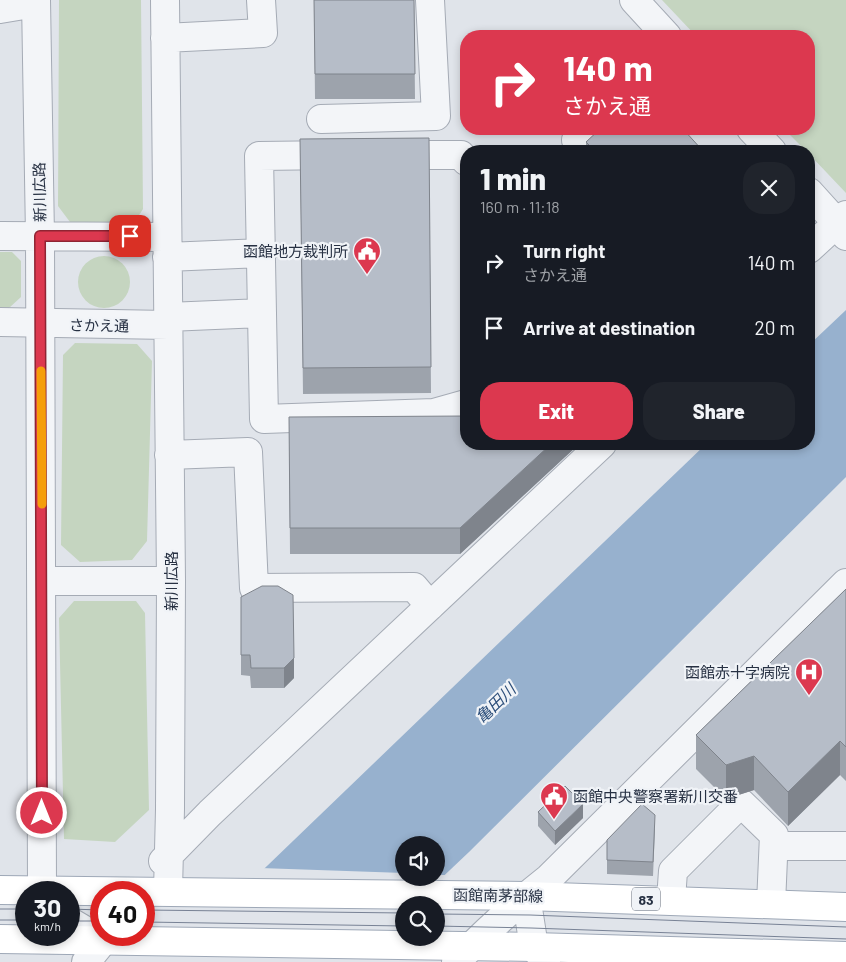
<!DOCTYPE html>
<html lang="en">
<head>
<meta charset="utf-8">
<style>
  body { margin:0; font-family:Barlow,"Noto Sans JP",sans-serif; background:#20242c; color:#f1f3f6; height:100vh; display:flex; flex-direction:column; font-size:19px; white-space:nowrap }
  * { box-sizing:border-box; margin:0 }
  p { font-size:16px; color:#9ea1a6 }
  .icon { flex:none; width:28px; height:28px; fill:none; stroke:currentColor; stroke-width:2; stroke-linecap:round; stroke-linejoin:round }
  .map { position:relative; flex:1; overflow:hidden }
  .details { position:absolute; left:460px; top:145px; width:355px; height:305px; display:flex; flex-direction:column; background:#171b24; border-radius:20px; box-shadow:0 2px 8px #0003 }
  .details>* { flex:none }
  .guide { position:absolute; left:460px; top:30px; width:355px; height:105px; border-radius:20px; box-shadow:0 2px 8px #0003; background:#dc384f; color:#fff; overflow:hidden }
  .tools { position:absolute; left:395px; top:836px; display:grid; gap:10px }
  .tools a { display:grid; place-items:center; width:50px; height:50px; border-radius:50%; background:#171b24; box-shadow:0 2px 8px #0003; font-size:25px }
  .speed { position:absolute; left:15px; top:881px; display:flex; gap:10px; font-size:25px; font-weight:700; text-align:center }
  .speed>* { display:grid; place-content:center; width:65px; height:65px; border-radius:50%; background:#171b24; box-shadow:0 2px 8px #0003; line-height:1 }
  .speed small { font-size:12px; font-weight:400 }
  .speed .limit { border:8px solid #d22; background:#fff; color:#111 }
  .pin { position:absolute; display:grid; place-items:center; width:42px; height:42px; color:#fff; margin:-21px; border-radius:10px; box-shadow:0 2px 8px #0006 }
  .me { position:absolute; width:55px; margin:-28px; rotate:0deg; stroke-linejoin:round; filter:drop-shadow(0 0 4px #0008) }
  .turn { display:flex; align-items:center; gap:18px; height:105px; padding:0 20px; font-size:22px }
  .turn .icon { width:65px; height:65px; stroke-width:2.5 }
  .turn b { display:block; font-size:35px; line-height:42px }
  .round { display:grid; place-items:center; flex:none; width:52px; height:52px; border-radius:20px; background:#20242c }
  .headline { display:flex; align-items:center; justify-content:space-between; height:85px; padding:0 20px }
  h1 { font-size:30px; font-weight:800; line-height:38px }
  .button { display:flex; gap:10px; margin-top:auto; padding:10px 20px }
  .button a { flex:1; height:58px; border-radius:20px; background:#dc384f; color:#fff; font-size:20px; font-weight:800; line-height:58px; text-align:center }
  .button a+a { background:#20242c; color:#f1f3f6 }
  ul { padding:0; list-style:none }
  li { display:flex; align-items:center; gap:15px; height:65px; padding:0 20px }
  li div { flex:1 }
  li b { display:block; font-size:19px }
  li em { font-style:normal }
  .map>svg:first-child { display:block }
  .green { fill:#c5d5c0 }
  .water { fill:#97b1ce; fill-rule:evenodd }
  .pier { fill:#e0e4ea }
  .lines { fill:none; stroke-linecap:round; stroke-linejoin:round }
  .minor-casing { stroke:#a5abb5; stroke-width:30 }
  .major-casing { stroke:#9ea8b7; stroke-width:30 }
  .minor { stroke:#f3f5f8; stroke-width:28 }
  .major { stroke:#fff; stroke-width:28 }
  .tram { stroke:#788295; stroke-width:1 }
  .wall { fill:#9da3ac }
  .shaded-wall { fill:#7f848c }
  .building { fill:#b6bdc8; stroke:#7f848c }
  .route-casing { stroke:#8f2433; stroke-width:12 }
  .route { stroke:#dc384f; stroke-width:9 }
  .slow { stroke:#f59e0b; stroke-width:9 }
  .labels { text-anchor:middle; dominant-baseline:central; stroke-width:4.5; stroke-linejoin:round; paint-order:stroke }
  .shield { fill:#f0f3f7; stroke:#636b79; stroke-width:1 }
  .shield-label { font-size:14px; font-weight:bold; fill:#273143 }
  .street-label { font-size:15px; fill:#273143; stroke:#f0f3f7 }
  .poi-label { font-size:15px; fill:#273143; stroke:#f0f3f7; text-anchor:end }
  .water-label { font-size:16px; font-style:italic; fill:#2d4f7b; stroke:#f0f3f7 }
</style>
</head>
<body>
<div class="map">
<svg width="846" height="962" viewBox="0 0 846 962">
  <rect width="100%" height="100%" fill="#e0e4ea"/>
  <path class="green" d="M 59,0 L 141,0 L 143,209 L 134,223 L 70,222 L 58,206 Z
    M 662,0 L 846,0 L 846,193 L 809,154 L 809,151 L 806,151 L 784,129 L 809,129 L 809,36 L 696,36 Z
    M 0,252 L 12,252 L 21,261 L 21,297 L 9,308 L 0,307 Z
    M78 282a26 26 0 1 1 52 0a26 26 0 1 1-52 0Z
    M 75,343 L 137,344 L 152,361 L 147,541 L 132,560 L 80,562 L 61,545 L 63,355 Z
    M 74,601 L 136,601 L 145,613 L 149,810 L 115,842 L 64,839 L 59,618 Z"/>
  <path class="water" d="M 846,310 L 846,477 L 469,852 L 413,905 L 167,962 L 706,444 L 809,444 L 809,345 ZM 404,845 L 436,845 L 436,878 L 404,878 Z"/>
  <path class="pier" d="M 260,868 L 404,873 L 404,878 L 436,878 L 436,875 L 448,875 L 417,905 L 404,905 L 404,918 L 357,962 L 164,962 Z"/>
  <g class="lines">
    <g class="minor-casing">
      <path id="minor" d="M 36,0 L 40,236 L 42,890 L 44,892
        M 165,0 L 171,581 L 170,809 L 168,891
        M 634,0 L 667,36
        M 0,9 L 36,3
        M 165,38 L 263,33 L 261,0
        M 321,119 L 436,116 L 430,0
        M 751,129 L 772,151
        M 576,140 L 588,129
        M 338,155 L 259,156 L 264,419 L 434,413 L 466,404
        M 393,155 L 461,155 L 466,161
        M 809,192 L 837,223 L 846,236
        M 0,236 L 167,237
        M 809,249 L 846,215
        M 167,257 L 262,253
        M 168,317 L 262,313
        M 0,322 L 168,325
        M 169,455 L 248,452 L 254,588 L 414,587 L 430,606
        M 42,581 L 171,581
        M 774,846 L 846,846
        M 163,861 L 210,813 L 602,444
        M 526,896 L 534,947 L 546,962
        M 671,900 L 673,871 L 741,803 L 774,835 L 771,904
        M 69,921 L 103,941
        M 86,962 L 103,941 L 106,935
        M 456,962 C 485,932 516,904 549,878 L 846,583"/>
    </g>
    <g class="major-casing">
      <path id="major" d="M 0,890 L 526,896 L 846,907
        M 0,939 L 534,947 L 846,956"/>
    </g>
    <use href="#minor" class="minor"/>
    <use href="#major" class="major"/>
    <path class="tram" d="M 0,909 L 26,909
      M 69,909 L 101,910
      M 144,910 L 404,913
      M 436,914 L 530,915 L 846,927
      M 0,920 L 26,920
      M 69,921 L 101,921
      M 144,922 L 404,926
      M 436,926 L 531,928 L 846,939"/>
  </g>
  <path class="wall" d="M 314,0 L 414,0 L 415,99 L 315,99 Z
    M 429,138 L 431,393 L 303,394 L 300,139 Z
    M 586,142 L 595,151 L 586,151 Z
    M 289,417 L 466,444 L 579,444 L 460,554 L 290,554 Z
    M 846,589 L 846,781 L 840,775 L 788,826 L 754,790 L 726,799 L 696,769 L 696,735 Z
    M 241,597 L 294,678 L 284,688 L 251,688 L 250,676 L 241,675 Z
    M 538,812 L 583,818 L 555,845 L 538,826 Z
    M 655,829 L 653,876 L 607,874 L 607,840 Z"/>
  <path class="shaded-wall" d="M 551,444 L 579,444 L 460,554 L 460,528 Z
    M 294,658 L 294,678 L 284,688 L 284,668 Z
    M 840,741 L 840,775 L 788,826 L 788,792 Z
    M 754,756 L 754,790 L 726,799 L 726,765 Z
    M 583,804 L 583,818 L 555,845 L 555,831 Z"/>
  <path class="building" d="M 314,0 L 414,0 L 415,74 L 315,74 Z
    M 600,129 L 683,129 L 703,151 L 595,151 L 586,142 Z
    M 429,138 L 431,367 L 303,368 L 300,139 Z
    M 466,416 L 466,444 L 551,444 L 460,528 L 290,528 L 289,417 Z
    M 262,586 L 278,586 L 293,595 L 294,658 L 284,668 L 251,668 L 250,655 L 241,655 L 241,597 Z
    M 846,589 L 846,747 L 840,741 L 788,792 L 754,756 L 726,765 L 696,735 Z
    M 565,786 L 583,804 L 555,831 L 538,812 Z
    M 642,804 L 655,815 L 653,862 L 607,860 L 607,840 Z"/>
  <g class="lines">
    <g class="route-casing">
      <path id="route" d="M 42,813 L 40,236 L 130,236"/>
    </g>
    <use href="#route" class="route"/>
    <path class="slow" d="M 41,371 L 42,504"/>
  </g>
  <defs>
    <g id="civic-pin" transform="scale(1.4375)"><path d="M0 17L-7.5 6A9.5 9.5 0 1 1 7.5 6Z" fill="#dc384f" stroke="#f0f3f7"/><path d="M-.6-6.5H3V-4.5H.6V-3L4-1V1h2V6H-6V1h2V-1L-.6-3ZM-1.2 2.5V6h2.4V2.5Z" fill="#fff"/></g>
    <g id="hospital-pin" transform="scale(1.4375)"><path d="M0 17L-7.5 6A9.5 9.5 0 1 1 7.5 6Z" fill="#dc384f" stroke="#f0f3f7"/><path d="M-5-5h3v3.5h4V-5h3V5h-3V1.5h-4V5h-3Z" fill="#fff"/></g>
  </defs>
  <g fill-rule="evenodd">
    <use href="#civic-pin" x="367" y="251"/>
    <use href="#hospital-pin" x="809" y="672"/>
    <use href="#civic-pin" x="554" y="796"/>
  </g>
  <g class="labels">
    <rect class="shield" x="632" y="887.5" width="28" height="23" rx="4"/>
    <g class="shield-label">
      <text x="646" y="899">83</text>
    </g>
    <g class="street-label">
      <text transform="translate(39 192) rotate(-91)">新川広路</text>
      <text transform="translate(99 325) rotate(1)">さかえ通</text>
      <text transform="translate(171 581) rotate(-90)">新川広路</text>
      <text transform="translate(498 895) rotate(1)">函館南茅部線</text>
    </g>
    <g class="poi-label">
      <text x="348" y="251">函館地方裁判所</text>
      <text x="790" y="672">函館赤十字病院</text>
      <text x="573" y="796" text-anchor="start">函館中央警察署新川交番</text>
    </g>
    <g class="water-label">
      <text transform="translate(495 703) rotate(-44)">亀田川</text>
    </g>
  </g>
</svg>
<div class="tools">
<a><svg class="icon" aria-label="sound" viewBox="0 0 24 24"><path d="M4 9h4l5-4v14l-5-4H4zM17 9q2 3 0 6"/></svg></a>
<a><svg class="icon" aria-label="search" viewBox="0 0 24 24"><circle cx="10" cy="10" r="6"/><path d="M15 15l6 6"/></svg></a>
</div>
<div class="speed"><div>30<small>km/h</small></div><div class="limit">40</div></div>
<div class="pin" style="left:130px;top:236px;background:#d93025"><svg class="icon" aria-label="arrive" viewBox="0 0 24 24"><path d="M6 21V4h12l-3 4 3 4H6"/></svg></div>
<svg class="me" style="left:42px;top:813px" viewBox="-20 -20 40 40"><circle r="17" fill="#dc384f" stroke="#fff" stroke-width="3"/><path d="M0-11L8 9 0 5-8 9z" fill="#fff"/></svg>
<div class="guide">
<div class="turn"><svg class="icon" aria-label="right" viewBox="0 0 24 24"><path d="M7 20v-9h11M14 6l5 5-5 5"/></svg><div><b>140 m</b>さかえ通</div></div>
</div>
<section class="details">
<div class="headline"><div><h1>1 min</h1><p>160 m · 11:18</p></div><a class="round"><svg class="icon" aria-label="close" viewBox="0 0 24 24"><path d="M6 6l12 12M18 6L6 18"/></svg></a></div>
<ul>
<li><svg class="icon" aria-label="right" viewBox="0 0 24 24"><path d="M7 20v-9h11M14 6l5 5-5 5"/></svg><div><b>Turn right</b><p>さかえ通</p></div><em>140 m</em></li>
<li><svg class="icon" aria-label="arrive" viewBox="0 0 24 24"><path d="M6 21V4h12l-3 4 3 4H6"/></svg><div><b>Arrive at destination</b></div><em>20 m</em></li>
</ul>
<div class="button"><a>Exit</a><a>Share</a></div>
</section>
</div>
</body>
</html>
